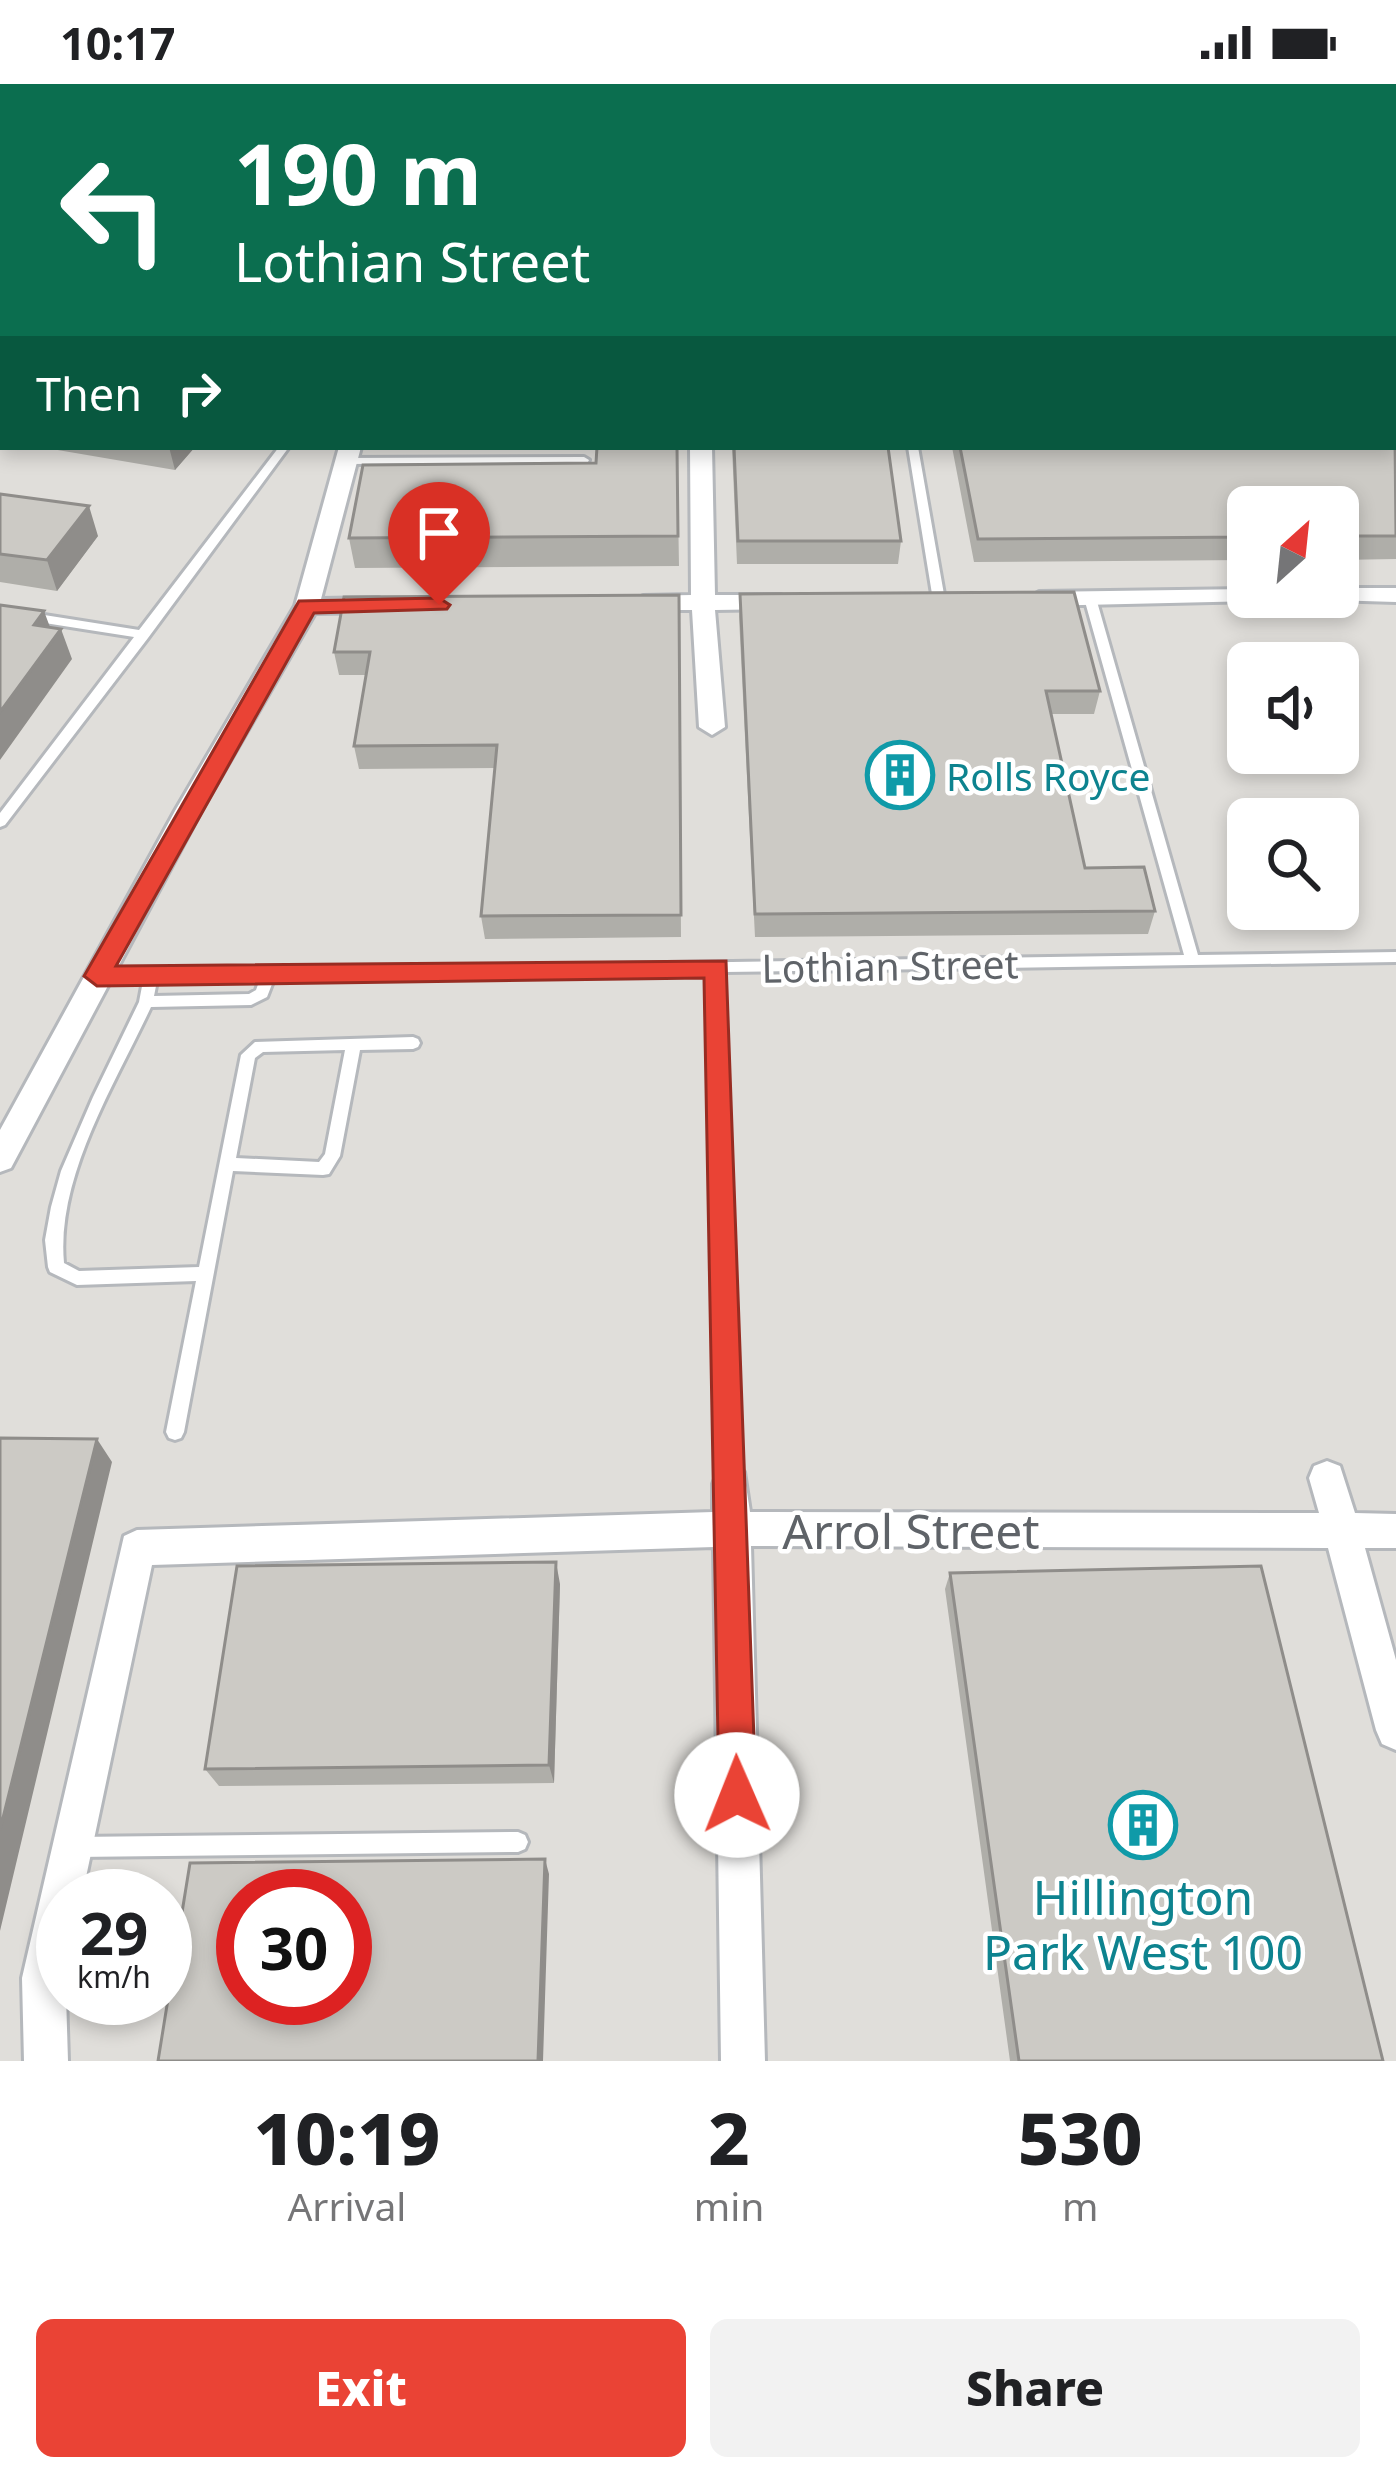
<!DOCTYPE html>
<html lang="en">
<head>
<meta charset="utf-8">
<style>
  body { margin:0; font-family:"Noto Sans",sans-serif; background:#f2f2f2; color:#202124; height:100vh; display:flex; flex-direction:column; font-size:45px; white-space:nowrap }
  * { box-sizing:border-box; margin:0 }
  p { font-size:39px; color:#757577 }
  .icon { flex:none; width:66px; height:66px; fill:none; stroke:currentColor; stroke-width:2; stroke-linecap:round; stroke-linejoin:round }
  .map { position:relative; height:1977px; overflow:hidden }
  .sheet { display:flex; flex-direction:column; background:#fff; flex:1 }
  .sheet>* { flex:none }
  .top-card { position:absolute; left:0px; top:0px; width:1398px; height:366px; box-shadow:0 6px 18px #0003; background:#0b6e4f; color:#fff; overflow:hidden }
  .needle { width:78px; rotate:27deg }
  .controls { position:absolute; left:1227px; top:402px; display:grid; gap:24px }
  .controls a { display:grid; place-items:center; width:132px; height:132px; border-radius:18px; background:#fff; box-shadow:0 6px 18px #0003; font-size:60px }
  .speed { position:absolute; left:36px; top:1785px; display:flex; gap:24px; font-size:60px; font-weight:700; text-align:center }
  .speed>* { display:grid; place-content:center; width:156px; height:156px; border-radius:50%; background:#fff; box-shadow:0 6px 18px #0003; line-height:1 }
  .speed small { font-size:30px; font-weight:400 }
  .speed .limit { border:18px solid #d22; background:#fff; color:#111 }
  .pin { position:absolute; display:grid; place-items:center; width:102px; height:102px; color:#fff; margin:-123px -51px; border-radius:50% 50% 50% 0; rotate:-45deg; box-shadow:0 0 12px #0007 }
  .pin .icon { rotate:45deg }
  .me { position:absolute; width:132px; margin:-66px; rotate:359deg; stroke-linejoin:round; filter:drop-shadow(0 0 9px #0008) }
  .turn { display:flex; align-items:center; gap:42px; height:252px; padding:0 36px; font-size:54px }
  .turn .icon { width:156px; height:156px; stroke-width:2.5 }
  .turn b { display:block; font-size:84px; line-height:102px }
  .then { display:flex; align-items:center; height:114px; padding:0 36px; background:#0003; gap:24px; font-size:45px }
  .eta { display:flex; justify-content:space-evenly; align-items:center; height:204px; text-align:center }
  .eta b { font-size:72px; font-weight:800; line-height:84px }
  .primary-button { display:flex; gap:24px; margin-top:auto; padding:24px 36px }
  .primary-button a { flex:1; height:138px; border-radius:18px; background:#ea4335; color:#fff; font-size:48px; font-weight:800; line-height:138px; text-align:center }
  .primary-button a+a { background:#f2f2f2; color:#202124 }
  .status { display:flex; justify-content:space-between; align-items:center; height:84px; padding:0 60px; background:#fff; direction:ltr }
  .status svg { height:33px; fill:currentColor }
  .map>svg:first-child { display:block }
  .industrial { fill:#e0deda; fill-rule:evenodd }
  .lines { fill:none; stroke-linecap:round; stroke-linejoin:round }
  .lane-casing { stroke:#b5b8bc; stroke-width:6 }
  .street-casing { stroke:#b5b8bc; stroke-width:6 }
  .secondary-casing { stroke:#b6babf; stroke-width:6 }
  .lane { fill:#fff; fill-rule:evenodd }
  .street { fill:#fff; fill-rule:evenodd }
  .secondary { fill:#fff; fill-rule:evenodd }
  .wall { fill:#afaea9 }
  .shaded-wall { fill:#8f8d8a }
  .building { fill:#cccac5; stroke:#8f8d8a; stroke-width:3; fill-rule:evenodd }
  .route { fill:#ea4335; stroke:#982c22; stroke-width:3 }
  .labels { text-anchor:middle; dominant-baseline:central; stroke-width:9; stroke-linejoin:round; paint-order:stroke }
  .culture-label { font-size:39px; fill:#0d838f; stroke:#fff; text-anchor:start }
  .street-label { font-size:39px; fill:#5f6368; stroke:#fff }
  .near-street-label { font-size:48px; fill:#5f6368; stroke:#fff }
  .near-culture-label { font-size:48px; fill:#0d838f; stroke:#fff }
</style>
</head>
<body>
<div class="status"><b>10:17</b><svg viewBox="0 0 49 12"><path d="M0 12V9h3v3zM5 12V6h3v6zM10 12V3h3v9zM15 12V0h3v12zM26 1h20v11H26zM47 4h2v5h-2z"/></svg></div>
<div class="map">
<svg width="1396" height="1977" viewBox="0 0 1396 1977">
  <rect width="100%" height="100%" fill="#f1efe8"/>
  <path class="industrial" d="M 242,0 L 1107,0 L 1127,3 L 242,3 Z
    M 1396,13 L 1396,1977 L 0,1977 L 0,276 L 3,273 L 3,363 L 1395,363 ZM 1248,423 L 1338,423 L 1338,513 L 1248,513 ZM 1248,579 L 1338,579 L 1338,669 L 1248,669 ZM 1248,735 L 1338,735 L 1338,825 L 1248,825 ZM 63,1812 L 165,1812 L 165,1914 L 63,1914 ZM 243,1812 L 345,1812 L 345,1914 L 243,1914 Z"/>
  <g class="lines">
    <g class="lane-casing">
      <path id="lane" d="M 3,314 L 3,322 L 0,323 L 0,315 Z
        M 279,363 L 289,363 L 148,554 L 5,741 L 0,743 L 0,729 L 134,553 L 0,532 L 0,524 L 139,546 Z
        M 908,363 L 918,363 L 945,516 L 939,520 L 933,516 Z
        M 584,373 L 589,376 L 588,378 L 347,380 L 342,377 L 347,374 Z
        M 1090,510 L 1096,514 L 1198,871 L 1396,868 L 1396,878 L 724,888 L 740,1400 L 737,1406 L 731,1408 L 725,1406 L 722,1400 L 710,888 L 274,895 L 267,913 L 251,921 L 151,923 C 115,1000 56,1093 64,1179 L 79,1187 L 199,1183 L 241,971 L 255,958 L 413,953 L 418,955 L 420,959 L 418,963 L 413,965 L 360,966 L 340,1072 L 329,1090 L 323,1091 L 233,1087 L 184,1348 L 181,1354 L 175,1356 L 169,1354 L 166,1348 L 196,1197 L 77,1201 L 50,1188 L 48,1183 L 45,1156 L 51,1123 L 61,1087 L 93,1013 L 139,918 L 143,897 L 97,897 L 92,896 L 90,892 L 92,888 L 1184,871 L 1084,514 ZM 260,895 L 256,906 L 249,910 L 154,912 L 157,897 ZM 345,966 L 325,1070 L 319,1078 L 236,1074 L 255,974 L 263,968 Z
        M 518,1748 L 525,1751 L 528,1758 L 525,1765 L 518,1768 L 74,1773 L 67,1770 L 64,1763 L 67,1756 L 74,1753 Z"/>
    </g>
    <g class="street-casing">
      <path id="street" d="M 221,0 L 237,0 L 238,3 L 222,3 Z
        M 1395,249 L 1396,249 L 1396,261 L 1395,261 Z
        M 1395,332 L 1396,332 L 1396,346 L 1395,346 Z
        M 339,363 L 361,363 L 321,515 L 379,514 L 391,521 L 379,528 L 315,529 L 201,727 L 11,1084 L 0,1088 L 0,1046 L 175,727 L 295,522 Z
        M 690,363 L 712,363 L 715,511 L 781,511 L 793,518 L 781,525 L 715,526 L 725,643 L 712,651 L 699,643 L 692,526 L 643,526 L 631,519 L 643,512 L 691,511 Z
        M 1338,504 L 1396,504 L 1396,518 L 1330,516 L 1328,513 L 1338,513 Z
        M 1248,505 L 1248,513 L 1259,513 L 1256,517 L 1039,522 L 1027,515 L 1039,508 Z
        M 1327,1377 L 1340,1382 L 1355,1429 L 1396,1430 L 1396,1464 L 1365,1464 L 1396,1576 L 1396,1666 L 1382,1660 L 1376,1646 L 1328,1464 L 751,1462 L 765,1977 L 721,1977 L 714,1463 L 152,1481 L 82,1812 L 63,1812 L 68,1977 L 24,1977 L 22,1894 L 124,1452 L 137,1446 L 713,1428 L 713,1400 L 718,1388 L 731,1383 L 744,1388 L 750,1428 L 1319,1429 L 1309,1394 L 1314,1382 Z"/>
    </g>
    <g class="secondary-casing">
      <path id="secondary" d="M 1395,154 L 1396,154 L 1396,170 L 1395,170 Z"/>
    </g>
    <use href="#lane" class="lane"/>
    <use href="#street" class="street"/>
    <use href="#secondary" class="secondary"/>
  </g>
  <path class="wall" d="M 1396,356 L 1396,475 L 1338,476 L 1338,423 L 1248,423 L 1248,476 L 974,478 L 952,363 L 1395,363 Z
    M 40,363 L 195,363 L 175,386 Z
    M 677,363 L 679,482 L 355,484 L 349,454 L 596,379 Z
    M 732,363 L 888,363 L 901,457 L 898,480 L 737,480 Z
    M 0,410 L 98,452 L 57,507 L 0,498 Z
    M 740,510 L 1100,607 L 1094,630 L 1051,630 L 1085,784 L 1155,827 L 1148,850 L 755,853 L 739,533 Z
    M 679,511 L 681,853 L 485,855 L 481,832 L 495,684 L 359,685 L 354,662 L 366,591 L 339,591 L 334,568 Z
    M 950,1489 L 1383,1977 L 1010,1977 L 945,1505 Z
    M 560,1500 L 554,1699 L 219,1702 L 205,1685 Z"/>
  <path class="shaded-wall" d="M 169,363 L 195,363 L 175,386 Z
    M 89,422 L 98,452 L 57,507 L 47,476 Z
    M 44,527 L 54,554 L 61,545 L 72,575 L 0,676 L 0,628 L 34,541 Z
    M 97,1355 L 112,1378 L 0,1847 L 0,1746 Z
    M 556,1478 L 560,1500 L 554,1699 L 549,1681 Z
    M 545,1775 L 549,1790 L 543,1977 L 538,1977 Z"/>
  <path class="building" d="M 673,0 L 748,0 L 748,3 L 672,3 Z
    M 848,0 L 943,0 L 943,3 L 847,3 Z
    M 1029,0 L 1124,0 L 1124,3 L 1029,3 Z
    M 1395,354 L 1396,452 L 1338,452 L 1338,423 L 1248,423 L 1248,453 L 978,455 L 960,363 L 1395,363 Z
    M 597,363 L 677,363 L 678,452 L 349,454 L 363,381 L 596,379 Z
    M 734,363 L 888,363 L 901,457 L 738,457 Z
    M 0,410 L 89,422 L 47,476 L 0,470 Z
    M 1074,508 L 1100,607 L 1046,607 L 1085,784 L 1144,783 L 1155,827 L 755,830 L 740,510 Z
    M 679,511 L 681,831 L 481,832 L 497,661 L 354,662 L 370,568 L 334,568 L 344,513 Z
    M 0,521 L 44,527 L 34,541 L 61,545 L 0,628 Z
    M 0,1354 L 97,1355 L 0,1746 Z
    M 556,1478 L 549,1681 L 205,1685 L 237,1482 Z
    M 1261,1482 L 1383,1977 L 1019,1977 L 950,1489 Z
    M 545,1775 L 538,1977 L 158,1977 L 190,1779 ZM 243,1812 L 345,1812 L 345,1914 L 243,1914 Z"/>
  <path class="route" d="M 439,514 L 450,521 L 447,525 L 314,529 L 116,882 L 726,877 L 756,1711 L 750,1724 L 737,1729 L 724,1724 L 719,1711 L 704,894 L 97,902 L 84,892 L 299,517 Z"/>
  <defs>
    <g id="building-ring" transform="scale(3.45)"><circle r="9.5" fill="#fff" stroke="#0f9aa8" stroke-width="1.5"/><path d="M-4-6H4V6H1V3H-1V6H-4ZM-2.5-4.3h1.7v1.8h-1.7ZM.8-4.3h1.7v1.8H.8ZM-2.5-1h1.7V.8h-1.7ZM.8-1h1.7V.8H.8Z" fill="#0f9aa8"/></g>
  </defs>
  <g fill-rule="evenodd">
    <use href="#building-ring" x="900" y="691"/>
    <use href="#building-ring" x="1143" y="1741"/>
  </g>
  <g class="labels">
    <g class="culture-label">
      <text x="946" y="691">Rolls Royce</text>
    </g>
    <g class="street-label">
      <text transform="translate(890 881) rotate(-1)">Lothian Street</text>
    </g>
    <g class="near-street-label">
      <text x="911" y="1446">Arrol Street</text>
    </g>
    <g class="near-culture-label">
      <text x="1143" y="1812">Hillington<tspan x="1143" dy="55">Park West 100</tspan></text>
    </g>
  </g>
</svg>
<div class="controls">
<a><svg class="needle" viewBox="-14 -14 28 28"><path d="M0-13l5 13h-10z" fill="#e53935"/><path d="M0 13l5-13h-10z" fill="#757577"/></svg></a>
<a><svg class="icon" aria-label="sound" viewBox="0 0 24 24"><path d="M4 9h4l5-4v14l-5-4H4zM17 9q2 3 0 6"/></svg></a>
<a><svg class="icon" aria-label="search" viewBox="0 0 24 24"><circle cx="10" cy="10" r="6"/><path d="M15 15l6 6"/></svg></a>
</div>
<div class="speed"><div>29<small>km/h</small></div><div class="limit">30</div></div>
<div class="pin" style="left:439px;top:521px;background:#d93025"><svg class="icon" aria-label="arrive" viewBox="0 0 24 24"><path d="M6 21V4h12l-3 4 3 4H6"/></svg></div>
<svg class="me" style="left:737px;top:1711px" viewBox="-20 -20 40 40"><circle r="19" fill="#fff"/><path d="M0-13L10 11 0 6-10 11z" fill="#ea4335"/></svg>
<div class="top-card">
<div class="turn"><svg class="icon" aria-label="left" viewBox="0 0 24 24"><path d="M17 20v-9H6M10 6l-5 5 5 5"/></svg><div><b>190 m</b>Lothian Street</div></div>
<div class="then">Then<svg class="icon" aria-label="right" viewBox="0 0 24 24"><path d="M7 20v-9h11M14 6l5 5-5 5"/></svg></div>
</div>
</div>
<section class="sheet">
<div class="eta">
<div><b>10:19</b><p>Arrival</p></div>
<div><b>2</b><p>min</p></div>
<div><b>530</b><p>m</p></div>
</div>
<div class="primary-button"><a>Exit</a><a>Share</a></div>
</section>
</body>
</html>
